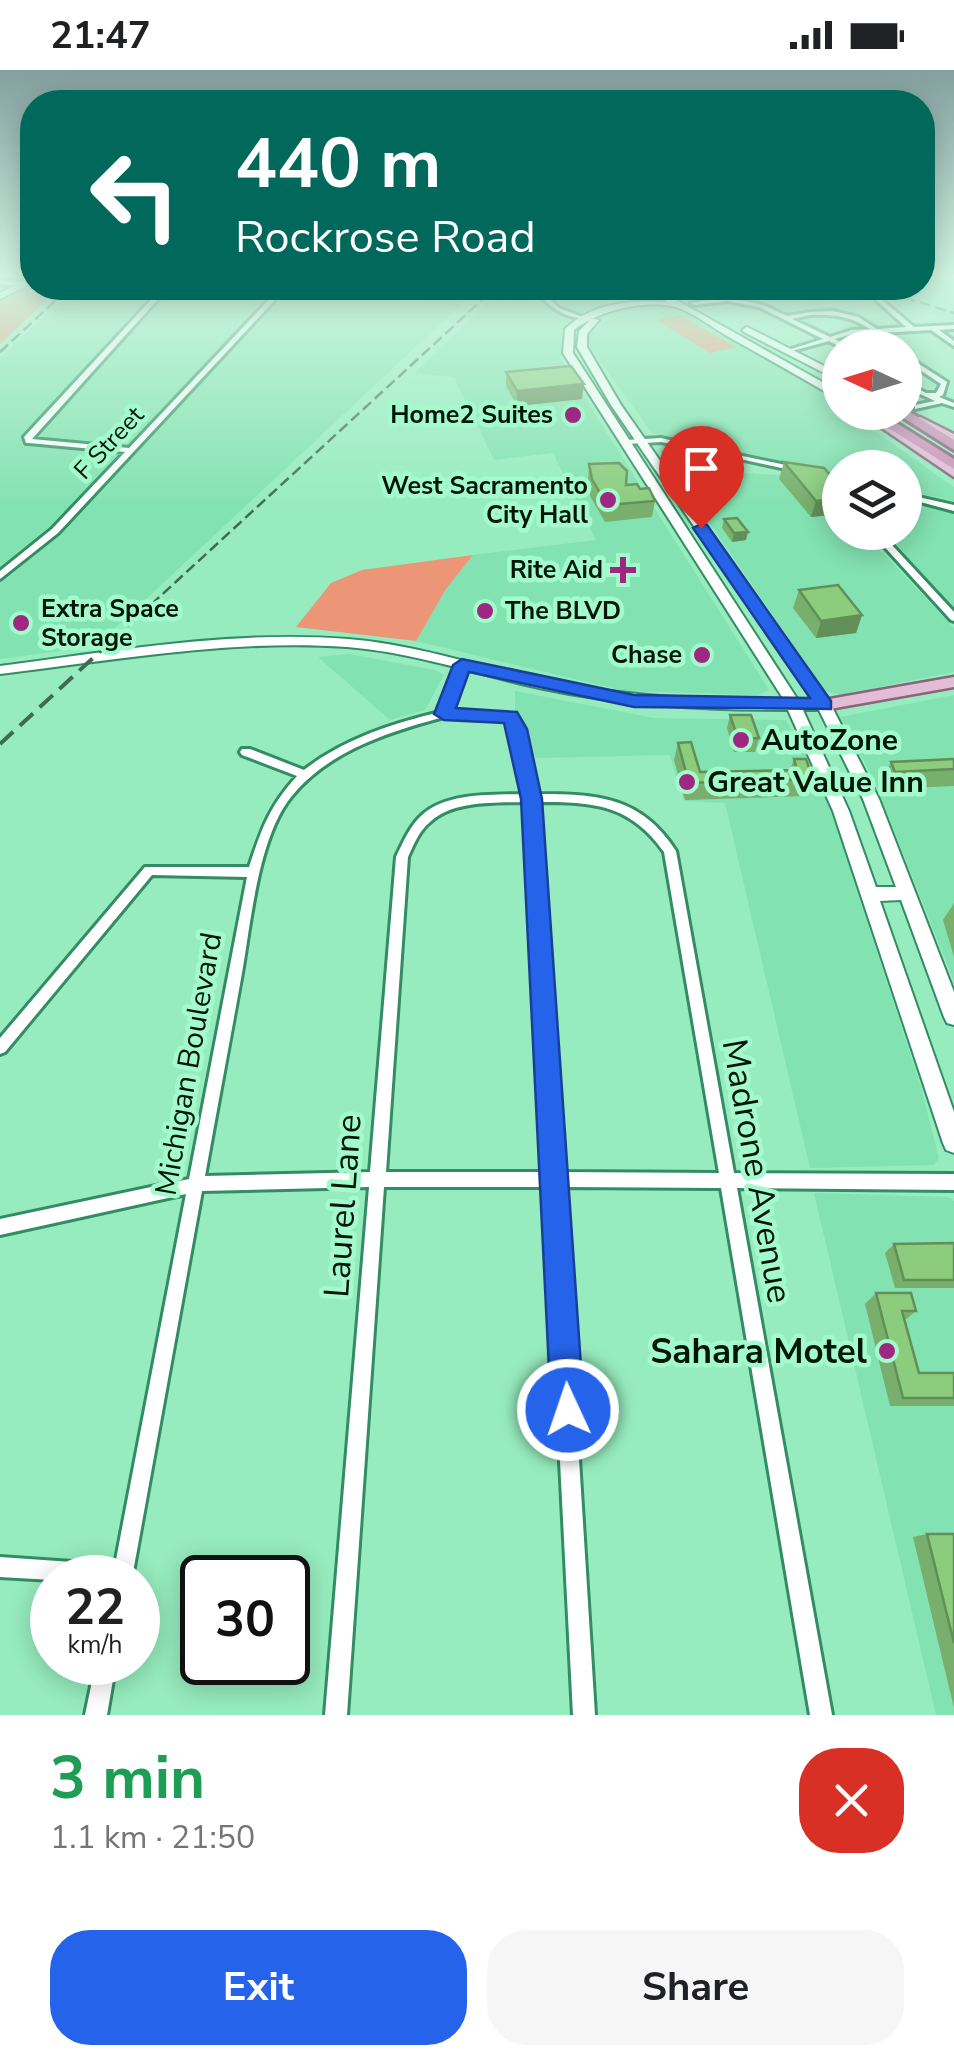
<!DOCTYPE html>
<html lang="en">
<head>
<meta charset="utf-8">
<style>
  body { margin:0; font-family:"Nunito Sans",sans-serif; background:#f6f6f6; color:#202124; height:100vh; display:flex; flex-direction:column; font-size:38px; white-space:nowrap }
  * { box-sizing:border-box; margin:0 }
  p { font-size:32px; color:#757577 }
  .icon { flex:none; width:55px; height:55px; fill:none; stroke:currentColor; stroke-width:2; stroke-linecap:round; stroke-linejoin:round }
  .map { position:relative; height:1645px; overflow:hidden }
  .sheet { display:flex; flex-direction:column; background:#fff; flex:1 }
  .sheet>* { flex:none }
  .hud { position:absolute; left:20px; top:20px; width:915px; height:210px; border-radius:40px; box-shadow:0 5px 25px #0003; background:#00695c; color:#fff; overflow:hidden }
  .needle { width:65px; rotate:274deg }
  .tools { position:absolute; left:822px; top:260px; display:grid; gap:20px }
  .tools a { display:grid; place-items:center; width:100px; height:100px; border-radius:50%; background:#fff; box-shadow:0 5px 25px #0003; font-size:50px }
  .speed { position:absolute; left:30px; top:1485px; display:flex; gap:20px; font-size:50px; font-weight:700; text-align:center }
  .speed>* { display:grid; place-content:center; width:130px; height:130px; border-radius:50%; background:#fff; box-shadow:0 5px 25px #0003; line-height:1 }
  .speed small { font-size:25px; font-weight:400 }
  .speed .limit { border:5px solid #111; border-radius:15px; background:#fff; color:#111 }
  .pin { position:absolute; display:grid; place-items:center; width:85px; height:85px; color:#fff; margin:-102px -42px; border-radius:50% 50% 50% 0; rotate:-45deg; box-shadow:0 0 10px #0007 }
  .pin .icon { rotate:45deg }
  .me { position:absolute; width:110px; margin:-55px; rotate:357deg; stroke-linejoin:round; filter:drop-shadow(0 0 8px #0008) }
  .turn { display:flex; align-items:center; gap:35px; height:210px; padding:0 50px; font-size:45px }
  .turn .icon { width:130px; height:130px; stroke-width:2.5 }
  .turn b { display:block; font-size:70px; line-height:85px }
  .round { display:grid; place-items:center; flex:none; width:105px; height:105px; border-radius:40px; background:#f6f6f6 }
  .summary { display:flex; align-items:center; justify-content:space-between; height:170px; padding:0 50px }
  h1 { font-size:60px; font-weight:700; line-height:75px; color:#1e9e55 }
  .cta { display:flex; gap:20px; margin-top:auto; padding:20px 50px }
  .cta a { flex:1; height:115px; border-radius:40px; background:#2563eb; color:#fff; font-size:40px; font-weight:700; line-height:115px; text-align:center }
  .cta a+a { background:#f6f6f6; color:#202124 }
  .status { display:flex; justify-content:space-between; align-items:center; height:70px; padding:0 50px; background:#fff; direction:ltr }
  .status svg { height:28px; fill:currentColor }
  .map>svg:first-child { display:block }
  .built { fill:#83e2b1 }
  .green { fill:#ec9577 }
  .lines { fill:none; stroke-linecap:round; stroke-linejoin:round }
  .minor-casing { stroke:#338c63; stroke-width:6 }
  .secondary-casing { stroke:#338c63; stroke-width:4 }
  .primary-casing { stroke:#87657d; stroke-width:5 }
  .motorway-casing { stroke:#87657d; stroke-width:6 }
  .minor { fill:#fff; fill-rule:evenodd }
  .secondary { fill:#fff; fill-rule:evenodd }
  .primary { fill:#e3bcd6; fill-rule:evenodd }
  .motorway { fill:#d090bb; fill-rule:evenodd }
  .rail-far1 { stroke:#3d6c52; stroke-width:2.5; stroke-dasharray:11 5; stroke-linecap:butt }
  .rail { stroke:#3d6c52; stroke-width:4; stroke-dasharray:18 9; stroke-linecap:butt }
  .wall { fill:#78af6c }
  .shaded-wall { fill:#628f58 }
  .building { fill:#8ccc7d; stroke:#628f58; stroke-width:2.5 }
  .route { fill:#2563eb; stroke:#184099; stroke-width:2.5 }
  .poi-dot { fill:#9e2881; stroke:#a3facb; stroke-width:4 }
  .labels { text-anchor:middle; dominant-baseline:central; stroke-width:9; stroke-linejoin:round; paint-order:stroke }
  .far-poi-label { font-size:25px; font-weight:bold; fill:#001609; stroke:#a3facb; text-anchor:end }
  .far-street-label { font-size:25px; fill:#001609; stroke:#a3facb }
  .poi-label { font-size:30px; font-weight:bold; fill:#001609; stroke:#a3facb; text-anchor:start }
  .street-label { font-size:30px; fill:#001609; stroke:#a3facb }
  .near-street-label { font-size:35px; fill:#001609; stroke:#a3facb }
  .near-poi-label { font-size:35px; font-weight:bold; fill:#001609; stroke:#a3facb; text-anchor:end }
</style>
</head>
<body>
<div class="status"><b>21:47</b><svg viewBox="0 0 49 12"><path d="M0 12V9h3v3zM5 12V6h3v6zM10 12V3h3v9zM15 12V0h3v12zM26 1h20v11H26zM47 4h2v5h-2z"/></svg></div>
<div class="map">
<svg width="954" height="1645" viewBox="0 0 954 1645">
  <rect width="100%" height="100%" fill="#96ecbe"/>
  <path class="built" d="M 923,206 L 954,206 L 954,251 L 889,229 L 814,235 L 743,229 L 731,218 L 922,218 Z
    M 74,218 L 258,218 L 414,231 L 470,226 L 96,576 L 0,589 L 0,288 Z
    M 502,218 L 526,218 L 536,237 L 571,251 L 562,262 L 561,290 L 769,620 L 757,625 L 624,621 L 416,571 L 446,519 L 473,485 L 596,470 L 553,383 L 494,390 L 454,307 L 414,303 Z
    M 546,218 L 637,218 L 657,229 L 576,243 L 552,228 Z
    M 668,242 L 687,242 L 817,320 L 840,336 L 840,342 L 849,343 L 954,417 L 954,431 L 905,420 L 905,398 L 840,398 L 840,405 L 652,363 L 590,277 L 586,267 L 602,253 L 623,246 Z
    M 662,376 L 730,393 L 745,403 L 783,405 L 840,436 L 840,462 L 864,463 L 954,558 L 954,602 L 839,625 L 825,621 L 660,381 Z
    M 905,427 L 954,437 L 954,542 L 887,463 L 905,462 Z
    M 349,584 L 435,600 L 444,605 L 425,640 L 390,650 L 318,587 Z
    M 515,621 L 654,648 L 786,650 L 819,708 L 842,774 L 921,1017 L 939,1088 L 934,1095 L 810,1098 L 725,733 L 684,731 L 670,685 L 536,688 L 515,641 Z
    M 954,625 L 954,912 L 873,708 L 840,647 Z
    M 814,1123 L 948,1127 L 954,1131 L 954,1645 L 936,1645 Z"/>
  <path class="green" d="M 32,213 L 32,218 L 60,218 L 0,274 L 0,231 Z
    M 680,245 L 736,277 L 710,283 L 656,250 Z
    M 473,485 L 446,519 L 416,571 L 296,557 L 331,513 L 362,500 Z"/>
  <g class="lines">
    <g class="minor-casing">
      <path id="minor" d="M 0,210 L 22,212 L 25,214 L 22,216 L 0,214 Z
        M 162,218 L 168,218 L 32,369 L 129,378 L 280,218 L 286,218 L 58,463 L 0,509 L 0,501 L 52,459 L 125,382 L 29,373 L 26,373 L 24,367 Z
        M 328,218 L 372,218 L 369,220 L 331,220 Z
        M 532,218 L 538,218 L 559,238 L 585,248 C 563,249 547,234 532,218 Z
        M 722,218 L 728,218 L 734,225 L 731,228 L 763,235 L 787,246 L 810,242 L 833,241 L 858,247 L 877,259 L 906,257 L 876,230 L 881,229 L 914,257 L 954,255 L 954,259 L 939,260 L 954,271 L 954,276 L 931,260 L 879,263 L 880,269 L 891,278 C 880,278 874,274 872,263 L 853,264 L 835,269 L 851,278 L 842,278 L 829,271 L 788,282 L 788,280 L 823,269 L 759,237 L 727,231 L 694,235 L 691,233 L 725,227 L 728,225 ZM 810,245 C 832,244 851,246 870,259 L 852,260 L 830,267 L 792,249 Z
        M 905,285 L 947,312 L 943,325 L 939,327 L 954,333 L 954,337 L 942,333 L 915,339 L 915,335 L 935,331 L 905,317 L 905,312 L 926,323 L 936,323 L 941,314 L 905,290 Z
        M 661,368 L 692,375 L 688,377 L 661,372 L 626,374 L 622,372 L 626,370 Z
        M 719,381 L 795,397 L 799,399 L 795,401 L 722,385 L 718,383 Z
        M 905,424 L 954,435 L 954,441 L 905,428 Z
        M 871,462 L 880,462 L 954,542 L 954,551 L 951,550 Z
        M 462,592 L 467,595 L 450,641 L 514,645 L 522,659 L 537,724 C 596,724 641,726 676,781 L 734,1103 L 954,1104 L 954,1120 L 737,1118 L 832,1645 L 810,1645 L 721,1118 L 562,1117 L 595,1645 L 573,1645 L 546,1117 L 384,1117 L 347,1645 L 325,1645 L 369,1117 L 202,1121 L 132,1508 L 52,1508 L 52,1510 L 0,1507 L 0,1487 L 115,1495 L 186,1124 L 0,1165 L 0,1149 L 189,1109 L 247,807 L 152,805 L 5,982 L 0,984 L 0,968 L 145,797 L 249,797 C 262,758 269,737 297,706 L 242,685 L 240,682 L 242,679 L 250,679 L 304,700 C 344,669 391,654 440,642 L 457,595 ZM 444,647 L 507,650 L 512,659 L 525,724 C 493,725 447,722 422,745 C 410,756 403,772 396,787 L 370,1102 L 205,1106 C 217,1038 230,971 242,903 C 251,852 258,768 291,727 C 328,681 388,662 444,647 ZM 526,732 L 545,1102 L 386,1102 L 408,787 C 414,774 419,761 430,752 C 453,730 497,733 526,732 ZM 538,732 C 593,732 630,734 664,782 L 719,1103 L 561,1102 Z
        M 96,1592 L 116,1592 L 107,1645 L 85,1645 Z"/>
    </g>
    <g class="secondary-casing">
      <path id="secondary" d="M 32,207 L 32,213 L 0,229 L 0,223 Z
        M 646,218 L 655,218 L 840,322 L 840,329 L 836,328 C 800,307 763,286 727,266 C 712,257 695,244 679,238 C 649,228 598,240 574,260 L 573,283 L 798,630 L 813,630 L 611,335 L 577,277 L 579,261 L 592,248 L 599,250 L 587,264 L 587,277 L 621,335 L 831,635 L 879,729 L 954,922 L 954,955 L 947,953 L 944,947 L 901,830 L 880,831 L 954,1042 L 954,1083 L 946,1080 L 943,1073 L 833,741 L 788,640 C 704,640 622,636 539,618 C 475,604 413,582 347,577 C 231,569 115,590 0,604 L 0,596 C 115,581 232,560 348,569 C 414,574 477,596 542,610 C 622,626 702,631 784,630 L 563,283 L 565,259 C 593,232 631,230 667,232 ZM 803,640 L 819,640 L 863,729 L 896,817 L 876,817 L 849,741 Z
        M 747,257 L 840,304 L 840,311 L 744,262 L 742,260 Z"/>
    </g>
    <g class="primary-casing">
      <path id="primary" d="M 920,347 L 954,364 L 954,373 L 916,354 L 916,348 Z
        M 882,352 L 890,352 L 954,397 L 954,407 L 882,358 Z
        M 954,607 L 954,617 L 824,640 L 816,635 L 824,630 Z"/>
    </g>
    <g class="motorway-casing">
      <path id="motorway" d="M 905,339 L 954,370 L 954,380 L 894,342 L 905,342 Z
        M 863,342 L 879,342 L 954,389 L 954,399 Z"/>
    </g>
    <use href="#minor" class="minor"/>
    <use href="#secondary" class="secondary"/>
    <use href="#primary" class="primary"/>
    <use href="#motorway" class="motorway"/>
    <path class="rail-far1" d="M 289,218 L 421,228 L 486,218
      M 874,218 L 954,243
      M 0,282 L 69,218
      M 104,578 L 495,218"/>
    <path class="rail" d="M 0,674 L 107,575"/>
  </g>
  <path class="wall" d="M 506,302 L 582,329 L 517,336 L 506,316 Z
    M 674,371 L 737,380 L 733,397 L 728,405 L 684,402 L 671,388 Z
    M 784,392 L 840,416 L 840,444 L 811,447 L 779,409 Z
    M 589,394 L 626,415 L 640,419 L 655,431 L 652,447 L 605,452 L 590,426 L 588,411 Z
    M 724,449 L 746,470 L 732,472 L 722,458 Z
    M 799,520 L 862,545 L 856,563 L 816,568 L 793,538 Z
    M 730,645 L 759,668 L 755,682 L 734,682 L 727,658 Z
    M 678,673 L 700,702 L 790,700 L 794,689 L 813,709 L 807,726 L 685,730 L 674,690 Z
    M 954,689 L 954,716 L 887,719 L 883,709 L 891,692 Z
    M 954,833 L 954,887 L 943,850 Z
    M 954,1173 L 954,1218 L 895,1218 L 885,1183 L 894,1174 Z
    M 876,1223 L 916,1241 L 905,1250 L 919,1303 L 954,1303 L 954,1336 L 890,1336 L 865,1234 Z
    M 927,1464 L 954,1464 L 954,1638 L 913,1467 Z"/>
  <path class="shaded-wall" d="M 584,314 L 582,329 L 517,336 L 517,321 Z
    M 737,380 L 733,397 L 728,405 L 732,388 Z
    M 840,428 L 840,444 L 811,447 L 816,431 Z
    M 748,462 L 746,470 L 732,472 L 734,463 Z
    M 862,545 L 856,563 L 816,568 L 821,551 Z"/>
  <path class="building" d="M 571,296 L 584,314 L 517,321 L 506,302 Z
    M 694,369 L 737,380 L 732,388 L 687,385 L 674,371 Z
    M 784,392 L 824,398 L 840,416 L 840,428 L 816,431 Z
    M 619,393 L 627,401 L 626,415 L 637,414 L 640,419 L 649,418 L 655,431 L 607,435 L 592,409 L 589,394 Z
    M 737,448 L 748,462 L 734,463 L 724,449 Z
    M 838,515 L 862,545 L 821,551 L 799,520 Z
    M 730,645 L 751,645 L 759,668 L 738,669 Z
    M 691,672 L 700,702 L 797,700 L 794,689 L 806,689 L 813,709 L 689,713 L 678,673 Z
    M 954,689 L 954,699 L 895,702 L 891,692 Z
    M 954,1173 L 954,1210 L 904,1210 L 894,1174 Z
    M 876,1223 L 911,1223 L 916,1241 L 902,1241 L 919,1303 L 954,1303 L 954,1328 L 903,1328 Z
    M 927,1464 L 954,1464 L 954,1573 Z"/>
  <linearGradient id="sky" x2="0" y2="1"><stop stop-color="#839f9e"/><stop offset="0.47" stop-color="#d0f6e2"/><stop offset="1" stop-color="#d0f6e2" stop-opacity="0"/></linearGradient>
  <rect width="954" height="436" fill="url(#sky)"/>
  <path class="route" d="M 701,454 L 707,455 L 831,631 L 831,639 L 634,637 L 469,602 L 456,638 L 517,642 L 527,659 L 542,729 L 584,1340 L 579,1351 L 568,1356 L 556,1351 L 551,1340 L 521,729 L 504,653 L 444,650 L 434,644 L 453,595 L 462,589 L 634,625 L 810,628 L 693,458 Z"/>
  <g class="poi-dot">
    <circle cx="573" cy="345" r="10"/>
    <circle cx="608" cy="430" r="10"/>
    <path d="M618 485h10v10h10v10h-10v10h-10v-10h-10v-10h10z"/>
    <circle cx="485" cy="541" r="10"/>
    <circle cx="21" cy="553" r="10"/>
    <circle cx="702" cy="585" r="10"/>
    <circle cx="741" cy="670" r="10"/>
    <circle cx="687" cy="712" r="10"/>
    <circle cx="887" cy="1281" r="10"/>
  </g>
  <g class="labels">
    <g class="far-poi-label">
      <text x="553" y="345">Home2 Suites</text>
      <text x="588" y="416">West Sacramento<tspan x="588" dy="29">City Hall</tspan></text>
      <text x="603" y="500">Rite Aid</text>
      <text x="41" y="539" text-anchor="start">Extra Space<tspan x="41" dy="29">Storage</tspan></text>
      <text x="505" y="541" text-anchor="start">The BLVD</text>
      <text x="682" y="585">Chase</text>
    </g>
    <g class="far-street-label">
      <text transform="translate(109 373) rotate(-47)">F Street</text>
    </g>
    <g class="poi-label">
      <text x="761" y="670">AutoZone</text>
      <text x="707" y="712">Great Value Inn</text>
    </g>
    <g class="street-label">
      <text transform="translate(189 994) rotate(-80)">Michigan Boulevard</text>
    </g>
    <g class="near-street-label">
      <text transform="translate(757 1101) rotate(80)">Madrone Avenue</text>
      <text transform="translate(343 1136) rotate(-86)">Laurel Lane</text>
    </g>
    <g class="near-poi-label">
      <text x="867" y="1281">Sahara Motel</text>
    </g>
  </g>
</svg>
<div class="tools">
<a><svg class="needle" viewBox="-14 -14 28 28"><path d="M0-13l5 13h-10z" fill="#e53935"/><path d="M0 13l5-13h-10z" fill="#757577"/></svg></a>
<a><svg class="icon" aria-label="layers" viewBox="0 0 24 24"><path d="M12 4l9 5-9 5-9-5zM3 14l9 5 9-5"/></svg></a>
</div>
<div class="speed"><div>22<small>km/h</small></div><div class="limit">30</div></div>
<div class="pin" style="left:701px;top:458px;background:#d93025"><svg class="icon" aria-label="arrive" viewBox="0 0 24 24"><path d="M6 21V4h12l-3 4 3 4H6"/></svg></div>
<svg class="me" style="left:568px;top:1340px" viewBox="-20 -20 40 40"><circle r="17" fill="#2563eb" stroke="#fff" stroke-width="3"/><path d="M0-11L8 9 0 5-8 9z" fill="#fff"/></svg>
<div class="hud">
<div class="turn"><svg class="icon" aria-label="left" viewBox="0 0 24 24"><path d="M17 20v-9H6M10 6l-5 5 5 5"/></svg><div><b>440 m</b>Rockrose Road</div></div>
</div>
</div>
<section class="sheet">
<div class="summary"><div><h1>3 min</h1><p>1.1 km · 21:50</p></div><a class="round" style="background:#d93025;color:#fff"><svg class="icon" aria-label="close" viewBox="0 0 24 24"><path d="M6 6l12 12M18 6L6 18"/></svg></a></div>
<div class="cta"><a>Exit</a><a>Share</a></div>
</section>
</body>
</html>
